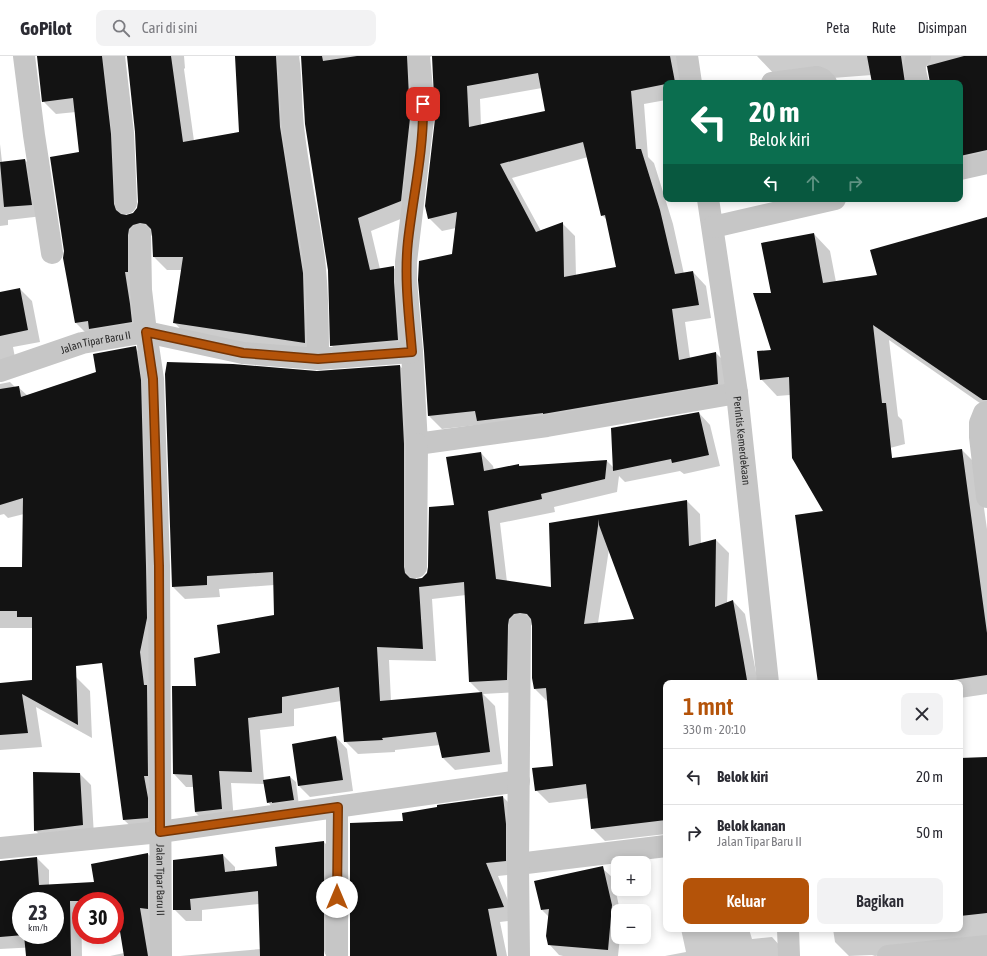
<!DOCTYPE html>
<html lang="id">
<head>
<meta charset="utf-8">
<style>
  body { margin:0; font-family:"Asap Condensed",sans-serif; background:#f2f2f3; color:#2b2b33; height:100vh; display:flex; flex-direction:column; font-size:15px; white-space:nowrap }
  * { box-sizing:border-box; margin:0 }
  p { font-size:13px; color:#7c7c81 }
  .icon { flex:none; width:22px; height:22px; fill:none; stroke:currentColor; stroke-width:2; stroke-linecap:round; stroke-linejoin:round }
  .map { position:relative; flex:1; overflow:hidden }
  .sheet { position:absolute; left:663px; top:624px; width:300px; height:252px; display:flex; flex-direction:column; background:#fff; border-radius:8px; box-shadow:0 2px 10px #0003 }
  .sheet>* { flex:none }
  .guide { position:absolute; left:663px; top:24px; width:300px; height:122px; border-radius:8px; box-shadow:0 2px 10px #0003; background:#0b6e4f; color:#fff; overflow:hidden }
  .buttons { position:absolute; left:611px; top:800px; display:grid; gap:8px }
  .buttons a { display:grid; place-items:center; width:40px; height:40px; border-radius:8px; background:#fff; box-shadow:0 2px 10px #0003; font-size:20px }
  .speed { position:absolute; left:12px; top:836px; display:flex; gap:8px; font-size:20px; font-weight:700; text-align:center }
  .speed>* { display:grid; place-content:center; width:52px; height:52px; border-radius:50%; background:#fff; box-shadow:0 2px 10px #0003; line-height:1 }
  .speed small { font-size:10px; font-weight:400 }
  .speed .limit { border:6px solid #d22; background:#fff; color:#111 }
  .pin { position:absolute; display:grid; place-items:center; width:34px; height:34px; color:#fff; margin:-17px; border-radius:8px; box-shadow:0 2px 6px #0006 }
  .me { position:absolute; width:44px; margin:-22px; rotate:0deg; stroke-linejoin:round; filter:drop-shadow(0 0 3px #0008) }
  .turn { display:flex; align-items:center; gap:14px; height:84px; padding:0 20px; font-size:18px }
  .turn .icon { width:52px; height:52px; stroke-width:2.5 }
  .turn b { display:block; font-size:28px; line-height:34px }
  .lanes { display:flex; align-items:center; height:38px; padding:0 20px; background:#0003; justify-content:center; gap:20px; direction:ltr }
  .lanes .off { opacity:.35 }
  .round { display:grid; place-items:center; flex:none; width:42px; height:42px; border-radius:8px; background:#f2f2f3 }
  .headline { display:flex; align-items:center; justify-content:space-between; height:68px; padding:0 20px }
  h1 { font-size:24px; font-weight:600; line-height:30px; color:#b45309 }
  .action { display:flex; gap:8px; margin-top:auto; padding:8px 20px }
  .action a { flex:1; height:46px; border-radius:8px; background:#b45309; color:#fff; font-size:16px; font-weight:600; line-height:46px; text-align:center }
  .action a+a { background:#f2f2f3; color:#2b2b33 }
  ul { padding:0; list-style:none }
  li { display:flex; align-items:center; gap:12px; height:56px; padding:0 20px; border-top:1px solid #e1e1e2 }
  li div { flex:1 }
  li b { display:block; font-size:15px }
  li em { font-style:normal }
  header { display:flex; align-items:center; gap:24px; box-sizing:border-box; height:56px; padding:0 20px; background:#fff; border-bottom:1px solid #e1e1e2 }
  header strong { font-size:19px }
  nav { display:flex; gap:22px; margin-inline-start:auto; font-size:14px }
  .search { width:280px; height:36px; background:#f2f2f3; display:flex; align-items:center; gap:10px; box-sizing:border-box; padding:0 14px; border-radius:8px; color:#7c7c81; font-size:15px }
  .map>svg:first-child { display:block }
  .shadow { fill:#0003; fill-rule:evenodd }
  .building { fill:#131313; fill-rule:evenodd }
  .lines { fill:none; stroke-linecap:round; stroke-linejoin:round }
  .minor { stroke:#c6c6c6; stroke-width:22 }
  .route-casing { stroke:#753606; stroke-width:10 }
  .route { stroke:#b45309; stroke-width:7 }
  .labels { text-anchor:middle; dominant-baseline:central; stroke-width:4; stroke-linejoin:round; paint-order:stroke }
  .street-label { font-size:11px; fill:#2c2c2c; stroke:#fff }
</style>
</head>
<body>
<header>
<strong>GoPilot</strong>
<div class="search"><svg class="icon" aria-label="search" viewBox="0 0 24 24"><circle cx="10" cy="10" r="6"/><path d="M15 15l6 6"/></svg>Cari di sini</div>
<nav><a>Peta</a><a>Rute</a><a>Disimpan</a></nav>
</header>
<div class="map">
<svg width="987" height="900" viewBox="0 0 987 900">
  <rect width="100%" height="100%" fill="#fff"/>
  <path class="shadow" d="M 38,0 L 184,0 L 185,12 L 184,13 L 194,85 L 240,77 L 239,0 L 680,0 L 685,27 L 666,27 L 666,44 L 644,48 L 648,101 L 654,107 L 673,168 L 684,218 L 693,216 L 706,230 L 711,262 L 685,266 L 690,302 L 716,297 L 729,310 L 731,340 L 442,373 L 429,360 L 456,172 L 442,175 L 429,162 L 436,63 L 433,0 L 425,2 L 413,158 L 371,175 L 380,213 L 393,211 L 406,224 L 411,297 L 345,302 L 331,289 L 330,240 L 327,202 L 302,0 L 300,0 L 294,3 L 318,300 L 187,280 L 174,266 L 182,214 L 167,214 L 154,201 L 154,179 L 146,181 L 144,279 L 89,280 L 76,267 L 80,97 L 76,56 L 56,58 L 43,45 ZM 126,0 L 128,1 L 136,76 L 139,147 L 138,153 L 134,158 L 126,160 L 120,3 ZM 542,32 L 546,56 L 481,70 L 480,43 ZM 588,101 L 602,159 L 608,165 L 617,212 L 576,220 L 575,180 L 562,167 L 541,175 L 512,122 Z
    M 757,0 L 987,0 L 987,116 L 960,119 L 960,27 L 931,27 L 928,9 L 924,13 L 920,27 L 873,27 L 872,19 L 806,24 L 775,19 Z
    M 0,88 L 2,106 L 25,104 L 37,116 L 43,160 L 8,164 L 8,169 L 0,170 Z
    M 987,162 L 987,352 L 889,284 L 898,360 L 902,364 L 905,388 L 890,392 L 893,406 L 962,394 L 978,410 L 987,473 L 987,638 L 960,642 L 960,627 L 819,627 L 824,456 L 790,339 L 777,340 L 761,323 L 773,295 L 772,238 L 814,178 L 830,195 L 836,226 L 878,220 Z
    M 20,233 L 32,245 L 40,286 L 13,291 L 17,312 L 0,324 L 0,237 Z
    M 135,292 L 147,304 L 159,774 L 137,776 L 124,764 L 103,604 L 33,572 L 0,572 L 0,512 L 23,512 L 24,458 L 8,462 L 4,458 L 0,459 L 0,328 L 10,326 L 15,331 L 18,331 L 28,340 L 98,317 Z
    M 400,310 L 413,323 L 417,402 L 416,524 L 422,523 L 427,518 L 455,450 L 481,397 L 493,410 L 494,414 L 519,409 L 520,410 L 607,405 L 614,412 L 699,357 L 710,369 L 720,410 L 684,418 L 680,415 L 625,426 L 619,420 L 617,436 L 554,451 L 555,456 L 500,467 L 507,526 L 552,532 L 550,468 L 687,445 L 700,458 L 701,488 L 716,484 L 729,497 L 727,547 L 733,545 L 745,558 L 758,627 L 666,627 L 666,778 L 605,785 L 592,772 L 589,742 L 549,747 L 536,734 L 554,710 L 547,645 L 534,632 L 534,569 L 527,570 L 519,636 L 483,638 L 495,650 L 502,708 L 455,714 L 443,702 L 440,689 L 395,694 L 395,696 L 358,698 L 345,685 L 341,645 L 294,653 L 294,670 L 260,674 L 264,725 L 290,721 L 296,726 L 299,750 L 273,752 L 268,746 L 265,728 L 231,727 L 234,766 L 208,769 L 195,756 L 194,731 L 186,731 L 174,718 L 197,631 L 221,598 L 275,560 L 274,529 L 219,533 L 220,541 L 185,543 L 173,531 L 317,316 ZM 609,493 L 635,563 L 598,567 ZM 466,539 L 470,626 L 481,637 L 391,645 L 389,604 L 436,605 L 432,543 Z
    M 76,621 L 90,635 L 92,682 L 36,651 L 42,691 L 0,694 L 0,628 Z
    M 336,681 L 347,693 L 353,735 L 310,741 L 299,730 L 293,689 Z
    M 987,702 L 987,884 L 875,900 L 872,899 L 849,900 L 835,886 L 833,873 L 960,873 L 960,703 Z
    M 80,718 L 91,729 L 94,780 L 46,785 L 35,774 Z
    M 503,741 L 516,754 L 518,818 L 498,820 L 516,864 L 500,866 L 507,900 L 350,900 L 404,766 Z
    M 324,786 L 336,798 L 327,900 L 325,898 L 316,867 L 312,900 L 180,900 L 261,893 L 259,848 L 202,854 L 202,865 L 186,865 L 174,853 L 223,799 L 235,811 L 235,816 L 278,811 L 276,792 Z
    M 148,798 L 159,809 L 158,900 L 110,900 L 124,897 L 118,860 L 115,861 L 115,845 L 81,845 L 82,900 L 38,900 L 38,891 L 0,893 L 0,806 L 37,802 L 49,814 L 49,829 L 95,827 ZM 21,845 L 55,845 L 55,879 L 21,879 Z
    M 602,812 L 613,822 L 620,855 L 618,855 L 618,881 L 620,881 L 618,900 L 563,900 L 559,899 L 549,888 L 549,861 L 542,854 Z
    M 681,873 L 749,873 L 752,883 L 772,881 L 782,892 L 783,900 L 665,900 L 686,896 Z"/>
  <path class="building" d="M 37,0 L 102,0 L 111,78 L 114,148 L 116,154 L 121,158 L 126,159 L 133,157 L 137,152 L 138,146 L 135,76 L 127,0 L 171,0 L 183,86 L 239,76 L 235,0 L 276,0 L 280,71 L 303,217 L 305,287 L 173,267 L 183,201 L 153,201 L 152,179 L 151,173 L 146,168 L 140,167 L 133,169 L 129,173 L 128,179 L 128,216 L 125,216 L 130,248 L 132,266 L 89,273 L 88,265 L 75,267 L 63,202 L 64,195 L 50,101 L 79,96 L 73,42 L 42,46 Z
    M 301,0 L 322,0 L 323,5 L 357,0 L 407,0 L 410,62 L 401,145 L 358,162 L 370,214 L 394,210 L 394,226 L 398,284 L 330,290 L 328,214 L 305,68 Z
    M 432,0 L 670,0 L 675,26 L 666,27 L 666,28 L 631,35 L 636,93 L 641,93 L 660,154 L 675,218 L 693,215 L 699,249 L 672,253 L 679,304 L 716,296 L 718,328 L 543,358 L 543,357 L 477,365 L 475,355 L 428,360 L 424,295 L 418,224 L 419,205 L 452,198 L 457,156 L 428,163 L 425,150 L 435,63 ZM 538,17 L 545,55 L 469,71 L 467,30 ZM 583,86 L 601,160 L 605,159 L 616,211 L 564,221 L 563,166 L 536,176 L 500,108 Z
    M 867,0 L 901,0 L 905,27 L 872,27 Z
    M 964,0 L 987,0 L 987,94 L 960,100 L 960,27 L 930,27 L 927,10 Z
    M 25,103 L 32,149 L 4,151 L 0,106 Z
    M 987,161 L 987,344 L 983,344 L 873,269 L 882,347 L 886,347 L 892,402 L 962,393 L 987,577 L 987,619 L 932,627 L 818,627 L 795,459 L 823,455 L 792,402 L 789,321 L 760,324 L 757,295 L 771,294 L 753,237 L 771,237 L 761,187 L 814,177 L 823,227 L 877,219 L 870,194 Z
    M 20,232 L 28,274 L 0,280 L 0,236 Z
    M 136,290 L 141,324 L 146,510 L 147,562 L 140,596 L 144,629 L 147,629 L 148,720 L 144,720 L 148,742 L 148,762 L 123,764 L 102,607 L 76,610 L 78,669 L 22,638 L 28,677 L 0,679 L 0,627 L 32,624 L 32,561 L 17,561 L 17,555 L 0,555 L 0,511 L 22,511 L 23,442 L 0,449 L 0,333 L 19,330 L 21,341 L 96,316 L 93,298 Z
    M 167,306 L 233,308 L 317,315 L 400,309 L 404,388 L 404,511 L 405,517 L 410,522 L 416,523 L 422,522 L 427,517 L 428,511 L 429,451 L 454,449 L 446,401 L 481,396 L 484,415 L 519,408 L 519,410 L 607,404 L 605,423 L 541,438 L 542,443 L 488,455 L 496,523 L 551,531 L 549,467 L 687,444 L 689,490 L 716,483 L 715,551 L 733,544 L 747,624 L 714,627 L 666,627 L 666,764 L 591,773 L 586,728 L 535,735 L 532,712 L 553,710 L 546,632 L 534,633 L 532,622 L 532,569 L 531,563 L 527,558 L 520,557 L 514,558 L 509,563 L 508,569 L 507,624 L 469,626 L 464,526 L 419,531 L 423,593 L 377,591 L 380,645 L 482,636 L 490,696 L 442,702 L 436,676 L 382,682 L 383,684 L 344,686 L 339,631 L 282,641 L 282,657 L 248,662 L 252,716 L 219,715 L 222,753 L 195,756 L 192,719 L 173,718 L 172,630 L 196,630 L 194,602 L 220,597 L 217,569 L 274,559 L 273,516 L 207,520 L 207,529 L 172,531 L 165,318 ZM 599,463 L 599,469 L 634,563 L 584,568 Z
    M 699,356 L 709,399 L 672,407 L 671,403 L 613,415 L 611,372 Z
    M 336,680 L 343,724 L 298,730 L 292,688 Z
    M 987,701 L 987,857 L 960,860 L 960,702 Z
    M 33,716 L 80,717 L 83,769 L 34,775 Z
    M 290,720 L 294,744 L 272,747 L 272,746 L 267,747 L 263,724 Z
    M 503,740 L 506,768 L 506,805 L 486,807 L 504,851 L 488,853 L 497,900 L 350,900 L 350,767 L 403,765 L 402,757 L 437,751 L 437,749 Z
    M 324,785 L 324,900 L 260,900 L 258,835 L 190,843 L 191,854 L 173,854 L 173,804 L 223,798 L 225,816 L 277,810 L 275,791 Z
    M 148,797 L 148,853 L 140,852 L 148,900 L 124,900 L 115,845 L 70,845 L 71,900 L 26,900 L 24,879 L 0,881 L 0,805 L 37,801 L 39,829 L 94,826 L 91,808 ZM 21,845 L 55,845 L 55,879 L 21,879 Z
    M 603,810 L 612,849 L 608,894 L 548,889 L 546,880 L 549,853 L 541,854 L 534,825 Z"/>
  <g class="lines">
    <g class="minor">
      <path d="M 24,0 L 34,79 L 52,197"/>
      <path d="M 114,0 L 123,77 L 126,147"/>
      <path d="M 288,0 C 292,26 290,53 294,79 C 299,121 308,161 314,203 C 318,236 318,270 318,303"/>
      <path d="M 419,0 L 422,33 L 423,63 L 406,206 L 406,225 L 412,296 L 417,388 L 547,370 L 737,337"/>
      <path d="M 687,0 L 691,27"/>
      <path d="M 772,27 L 817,21 L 822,23 L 826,27"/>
      <path d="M 918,27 C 916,19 911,5 920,0"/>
      <path d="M 960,113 L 987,107"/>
      <path id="s1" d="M 708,143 L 737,337 L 768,627"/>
      <path d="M 713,171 L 835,143"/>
      <path d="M 140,179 L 141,234 L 146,276 L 243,297 L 318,303 L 412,296"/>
      <path id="s2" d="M 0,315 L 82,287 L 146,276 L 153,323 L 159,510 L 161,900"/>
      <path d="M 987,356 L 984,357 L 980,367 L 980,381 L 987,441"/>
      <path d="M 416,511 L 417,388"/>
      <path d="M 0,792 L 160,776 L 519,725"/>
      <path d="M 518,808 L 666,790"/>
      <path d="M 788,873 L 789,900"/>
      <path d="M 337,900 L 337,751"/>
      <path d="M 519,900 L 518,808 L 520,569"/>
      <path d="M 888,900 L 987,890"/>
    </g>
  </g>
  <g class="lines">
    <g class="route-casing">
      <path id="route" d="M 337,841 L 338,751 L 160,776 L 159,510 L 153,323 L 146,276 L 243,297 L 318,303 L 412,296 C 409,259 404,222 408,185 C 413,140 424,94 423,48"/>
    </g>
    <use href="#route" class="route"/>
  </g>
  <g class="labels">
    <g class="street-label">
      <text stroke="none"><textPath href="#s2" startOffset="100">Jalan Tipar Baru II</textPath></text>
      <text stroke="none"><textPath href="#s1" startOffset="244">Perintis Kemerdekaan</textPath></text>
      <text stroke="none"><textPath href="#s2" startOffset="700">Jalan Tipar Baru II</textPath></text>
    </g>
  </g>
</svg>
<div class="buttons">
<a>+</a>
<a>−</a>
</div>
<div class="speed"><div>23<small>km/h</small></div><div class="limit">30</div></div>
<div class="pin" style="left:423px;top:48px;background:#d93025"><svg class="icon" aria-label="arrive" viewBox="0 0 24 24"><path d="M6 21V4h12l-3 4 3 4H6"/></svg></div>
<svg class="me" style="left:337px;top:841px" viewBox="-20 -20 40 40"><circle r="19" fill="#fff"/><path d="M0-13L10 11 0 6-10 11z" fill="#b45309"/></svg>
<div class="guide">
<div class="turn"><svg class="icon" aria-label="left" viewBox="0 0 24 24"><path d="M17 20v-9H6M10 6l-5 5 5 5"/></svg><div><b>20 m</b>Belok kiri</div></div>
<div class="lanes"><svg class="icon" aria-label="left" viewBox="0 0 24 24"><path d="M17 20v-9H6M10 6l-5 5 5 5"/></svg><svg class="icon off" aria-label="ahead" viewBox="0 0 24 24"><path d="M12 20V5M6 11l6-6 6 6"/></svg><svg class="icon off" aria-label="right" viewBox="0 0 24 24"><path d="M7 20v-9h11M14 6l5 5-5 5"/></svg></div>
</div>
<section class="sheet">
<div class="headline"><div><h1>1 mnt</h1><p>330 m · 20:10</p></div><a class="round"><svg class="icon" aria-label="close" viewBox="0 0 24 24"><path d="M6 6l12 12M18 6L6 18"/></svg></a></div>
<ul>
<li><svg class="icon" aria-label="left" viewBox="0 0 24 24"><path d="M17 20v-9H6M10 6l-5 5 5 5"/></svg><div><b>Belok kiri</b></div><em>20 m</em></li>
<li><svg class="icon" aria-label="right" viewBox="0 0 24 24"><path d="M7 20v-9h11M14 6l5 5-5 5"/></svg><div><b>Belok kanan</b><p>Jalan Tipar Baru II</p></div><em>50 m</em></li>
</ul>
<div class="action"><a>Keluar</a><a>Bagikan</a></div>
</section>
</div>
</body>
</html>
